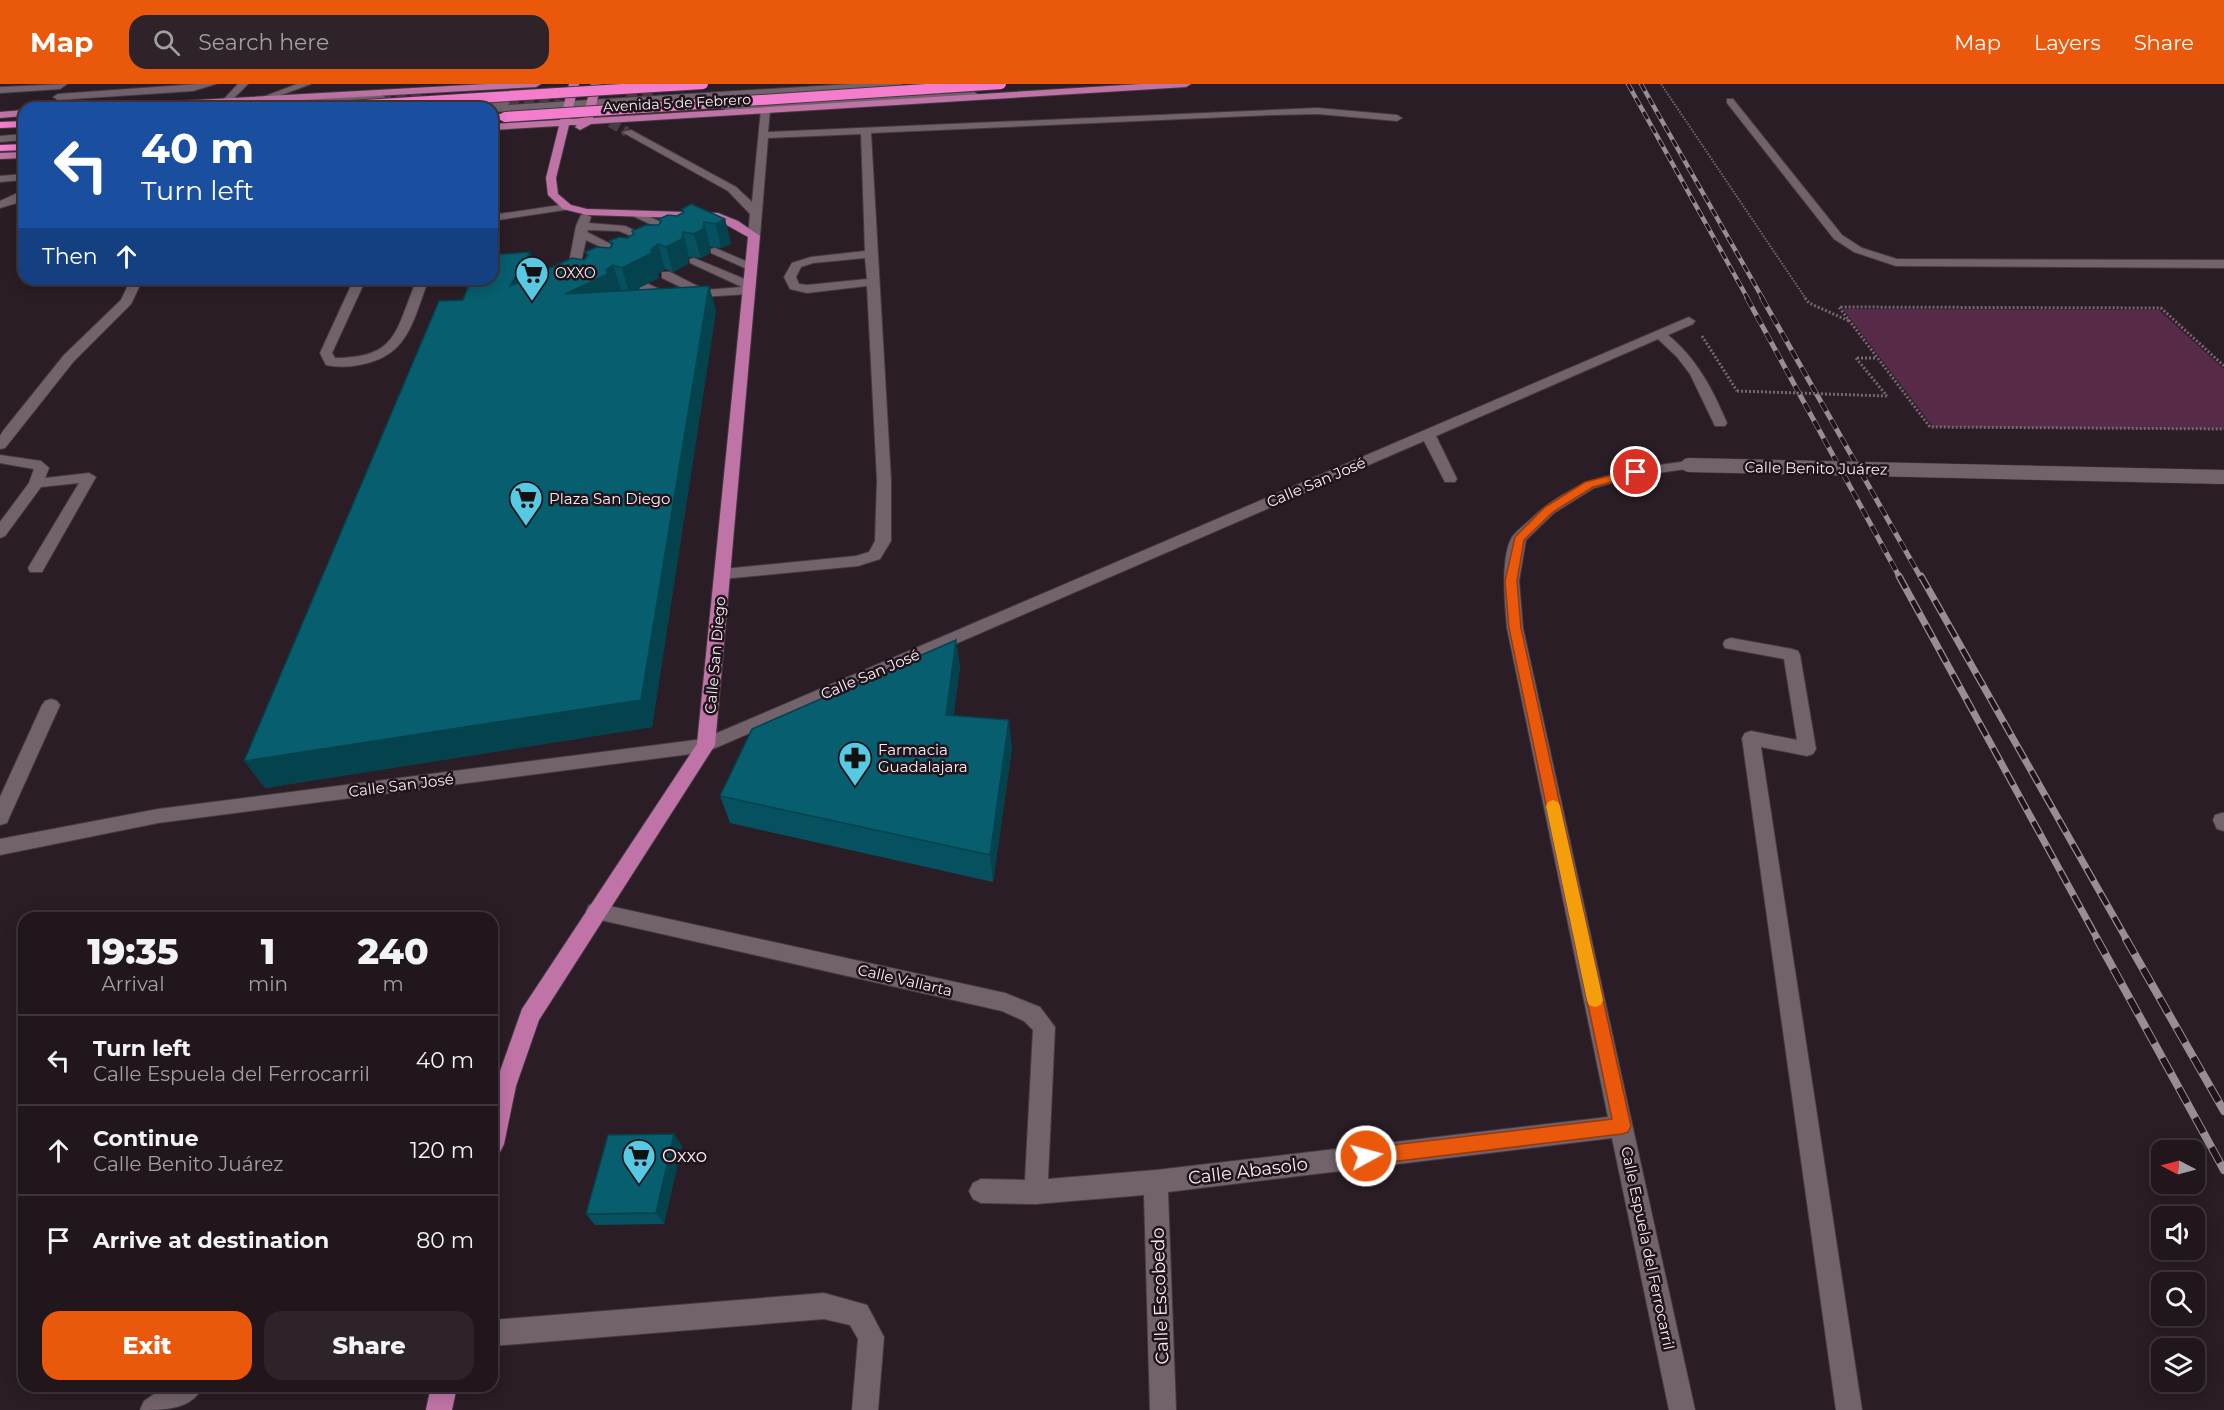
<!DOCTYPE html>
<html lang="en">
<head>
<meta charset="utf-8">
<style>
  body { margin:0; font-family:Montserrat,sans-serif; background:#2d2329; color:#f1f3f6; height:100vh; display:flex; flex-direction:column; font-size:22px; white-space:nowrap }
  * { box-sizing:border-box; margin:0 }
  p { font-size:20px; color:#a29fa3 }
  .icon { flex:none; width:33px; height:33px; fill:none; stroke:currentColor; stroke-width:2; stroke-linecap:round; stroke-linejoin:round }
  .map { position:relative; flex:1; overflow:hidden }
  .sheet { position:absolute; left:18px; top:828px; width:480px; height:480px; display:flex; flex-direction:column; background:#20161c; border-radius:18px; box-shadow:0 3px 15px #0003,0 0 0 2px #3d353b }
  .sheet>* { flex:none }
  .banner { position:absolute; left:18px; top:18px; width:480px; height:183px; border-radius:18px; box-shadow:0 3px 15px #0003,0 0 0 2px #3d353b; background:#1a4fa0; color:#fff; overflow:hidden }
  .needle { width:39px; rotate:276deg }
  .fabs { position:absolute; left:2151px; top:1056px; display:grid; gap:12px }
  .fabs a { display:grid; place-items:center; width:54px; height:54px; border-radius:12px; background:#20161c; box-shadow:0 3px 15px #0003,0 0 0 2px #3d353b; font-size:30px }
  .pin { position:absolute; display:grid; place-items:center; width:51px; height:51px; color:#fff; margin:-26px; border:3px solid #fff; border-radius:50%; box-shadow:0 2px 6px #0007 }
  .me { position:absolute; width:66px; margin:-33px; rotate:83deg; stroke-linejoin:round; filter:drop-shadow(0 0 4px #0008) }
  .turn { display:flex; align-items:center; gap:21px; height:126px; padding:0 24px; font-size:27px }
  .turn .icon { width:78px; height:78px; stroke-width:2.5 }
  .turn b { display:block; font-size:42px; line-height:51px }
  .then { display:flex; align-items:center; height:57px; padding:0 24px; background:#0003; gap:12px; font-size:22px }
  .eta { display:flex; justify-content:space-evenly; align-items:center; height:102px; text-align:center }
  .eta b { font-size:36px; font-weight:800; line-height:42px }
  .action { display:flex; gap:12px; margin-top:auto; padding:12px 24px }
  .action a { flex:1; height:69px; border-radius:18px; background:#ea580c; color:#fff; font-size:24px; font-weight:800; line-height:69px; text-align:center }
  .action a+a { background:#2d2329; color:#f1f3f6 }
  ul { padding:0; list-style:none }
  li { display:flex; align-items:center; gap:18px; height:90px; padding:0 24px; border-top:2px solid #3d353b }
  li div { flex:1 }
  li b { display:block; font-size:22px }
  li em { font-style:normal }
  header { display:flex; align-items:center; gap:36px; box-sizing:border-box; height:84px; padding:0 30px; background:#ea580c; color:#fff }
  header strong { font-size:28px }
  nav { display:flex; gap:33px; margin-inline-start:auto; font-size:21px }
  .search { width:420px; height:54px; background:#2d2329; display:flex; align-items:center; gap:15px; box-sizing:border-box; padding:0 21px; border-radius:18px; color:#a29fa3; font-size:22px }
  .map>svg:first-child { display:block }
  .green { fill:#572a48 }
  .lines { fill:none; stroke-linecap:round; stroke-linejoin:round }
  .minor-tunnel { stroke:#493c44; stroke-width:10; stroke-dasharray:10 5; stroke-linecap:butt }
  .minor-casing { stroke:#453a41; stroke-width:2 }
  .major-casing { stroke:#453a41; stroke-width:2 }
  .highway-casing { stroke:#453a41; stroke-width:2 }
  .path-far1 { stroke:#756970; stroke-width:2; stroke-dasharray:1.5 1.5; stroke-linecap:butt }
  .path { stroke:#756970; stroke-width:3; stroke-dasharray:2 2; stroke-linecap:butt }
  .minor { fill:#72626c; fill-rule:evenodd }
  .major { fill:#c073a6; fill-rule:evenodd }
  .highway { fill:#f47ecd; fill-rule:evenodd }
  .rail-far3-casing { stroke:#998e95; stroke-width:4.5 }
  .rail-far2-casing { stroke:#998e95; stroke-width:5 }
  .rail-far1-casing { stroke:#998e95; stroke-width:7 }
  .rail-casing { stroke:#998e95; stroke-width:8 }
  .rail-far3 { stroke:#20141c; stroke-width:3; stroke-dasharray:8; stroke-linecap:butt }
  .rail-far2 { stroke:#20141c; stroke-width:4; stroke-dasharray:10; stroke-linecap:butt }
  .rail-far1 { stroke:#20141c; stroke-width:4.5; stroke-dasharray:14; stroke-linecap:butt }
  .rail { stroke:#20141c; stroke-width:6; stroke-dasharray:17; stroke-linecap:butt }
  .minor-bridge-casing { stroke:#453a41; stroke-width:15; stroke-linecap:butt }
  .highway-bridge-casing { stroke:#453a41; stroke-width:12; stroke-linecap:butt }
  .path-bridge { stroke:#756970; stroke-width:3; stroke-dasharray:2 2; stroke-linecap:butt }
  .minor-bridge { stroke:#72626c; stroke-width:14 }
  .highway-bridge { stroke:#f47ecd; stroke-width:10 }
  .wall { fill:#05515f }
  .shaded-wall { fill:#04424d }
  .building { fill:#065e6e; stroke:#04424d; stroke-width:1.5 }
  .route { fill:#ea580c; stroke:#983908; stroke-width:1.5 }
  .slow { fill:#f59e0b }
  .labels { text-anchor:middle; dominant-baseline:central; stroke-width:5; stroke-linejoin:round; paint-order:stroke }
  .far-street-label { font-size:14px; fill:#f8eef4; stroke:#20141c }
  .far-poi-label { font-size:14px; fill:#f8eef4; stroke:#20141c; text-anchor:start }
  .street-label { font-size:15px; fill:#f8eef4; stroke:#20141c }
  .poi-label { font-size:15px; fill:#f8eef4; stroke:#20141c; text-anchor:start }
  .near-poi-label { font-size:18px; fill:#f8eef4; stroke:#20141c; text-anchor:start }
  .near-street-label { font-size:18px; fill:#f8eef4; stroke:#20141c }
</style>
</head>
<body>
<header>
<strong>Map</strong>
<div class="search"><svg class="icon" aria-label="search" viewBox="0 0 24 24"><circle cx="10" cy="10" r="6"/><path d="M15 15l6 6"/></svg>Search here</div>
<nav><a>Map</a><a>Layers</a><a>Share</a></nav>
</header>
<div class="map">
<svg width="2224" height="1326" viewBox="0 0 2224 1326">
  <rect width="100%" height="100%" fill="#2a1d25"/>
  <path class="green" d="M 1843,225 L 2159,226 L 2224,285 L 2224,345 L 1933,343 Z"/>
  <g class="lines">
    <path class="minor-tunnel" d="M 615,0 L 627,8 L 670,18
      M 381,14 L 424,13
      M 494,15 L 553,19 L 597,31 L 627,48"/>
    <g class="minor-casing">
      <path id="minor" d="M 67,0 L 60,5 L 0,9 L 0,3 Z
        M 198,0 L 216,0 L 193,7 L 58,16 L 53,13 L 58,10 Z
        M 238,0 L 248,0 L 228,20 L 381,11 L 386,14 L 381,17 L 252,24 L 195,24 L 200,21 L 226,20 L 222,17 Z
        M 297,0 L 311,0 L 268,16 L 260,14 Z
        M 851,0 L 902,0 L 897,3 L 492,28 L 492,24 L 489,23 L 415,24 L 420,21 L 505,16 L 510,19 L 508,21 Z
        M 974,8 L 979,11 L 977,13 L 768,25 L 770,27 L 768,48 L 1318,24 L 1397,31 L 1402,34 L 1397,37 L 1318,30 L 1273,31 L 871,49 L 891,396 L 891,457 L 880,475 L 858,482 L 723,495 L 717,494 L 715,490 L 723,485 L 856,472 L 869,468 L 875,457 L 877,396 L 867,202 L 807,209 L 790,205 L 784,193 L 792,179 L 811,173 L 865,167 L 861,50 L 768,54 L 760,152 L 754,155 L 748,152 L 750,130 L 728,107 L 622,48 L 631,46 L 736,103 L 752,118 L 761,25 L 727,27 L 722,24 L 724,22 ZM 865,174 L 867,195 L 807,201 L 799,200 L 796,193 L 801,183 L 813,179 Z
        M 1727,15 L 1733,15 L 1842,151 L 1862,164 L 1897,175 L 2224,176 L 2224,184 L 1896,182 L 1854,168 L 1834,155 L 1727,19 Z
        M 24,50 L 24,56 L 0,58 L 0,52 Z
        M 24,90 L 24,96 L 0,98 L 0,92 Z
        M 24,106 L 24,114 L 17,119 L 0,124 L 0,117 Z
        M 567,120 L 572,123 L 571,125 L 492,137 L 492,131 Z
        M 637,127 L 685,149 L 687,151 L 681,154 L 677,153 L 633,132 L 631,130 Z
        M 585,130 L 591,133 L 589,139 L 625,142 L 661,159 L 655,162 L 619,147 L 588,146 L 587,148 L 636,173 L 630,176 L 626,175 L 586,156 L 579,187 L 586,192 L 580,196 L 567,189 L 576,142 L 581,131 Z
        M 715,164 L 755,181 L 757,183 L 755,185 L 747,185 L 711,169 L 711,165 Z
        M 694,174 L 754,199 L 755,206 L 749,210 L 685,214 L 685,208 L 689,207 L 662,194 L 662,188 L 670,188 L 705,206 L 742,203 L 690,179 L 690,175 Z
        M 131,195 L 143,195 L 131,220 L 74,277 L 5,364 L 0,365 L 0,352 L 3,347 L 64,271 L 121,216 Z
        M 354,195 L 366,195 L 332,269 L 335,274 C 396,274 395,249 415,200 L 413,195 L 425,195 L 427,200 C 412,240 407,273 359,281 C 349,283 336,283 326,281 L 320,269 Z
        M 644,198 L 670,210 L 672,213 L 666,217 L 640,205 L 638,202 Z
        M 1689,233 L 1695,237 L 1693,240 L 1668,251 C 1697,275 1712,304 1727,339 L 1725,342 L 1715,342 L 1690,290 L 1677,273 L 1658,255 L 1436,352 L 1457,395 L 1455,398 L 1445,398 L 1424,357 L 706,668 L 158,739 L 0,771 L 0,755 L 158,725 L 703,655 Z
        M 0,371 L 41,377 L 49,384 L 45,394 L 89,389 L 96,393 L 42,488 L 30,488 L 28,484 L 79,399 L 41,403 L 5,452 L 0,454 L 0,438 L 29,399 L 34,385 L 0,379 Z
        M 1688,377 L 1693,378 L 1695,381 L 1693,384 L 1637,392 L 1594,404 L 1554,429 L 1526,456 L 1519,497 L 1523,544 L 1695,1326 L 1669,1326 L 1612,1054 L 1168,1108 L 1176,1326 L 1150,1326 L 1144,1111 L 1036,1120 L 981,1119 L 973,1115 L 969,1107 L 973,1099 L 981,1095 L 1025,1096 L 1033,946 L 1024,937 L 1002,927 L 596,835 L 589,833 L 586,827 L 589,821 L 596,819 L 1005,909 L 1040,923 L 1055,943 L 1048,1095 L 1156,1086 L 1608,1033 L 1507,544 C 1505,520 1500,474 1512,453 C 1517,446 1526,440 1532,434 C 1576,392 1630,385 1688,377 Z
        M 1731,554 L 1792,565 L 1798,567 L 1800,571 L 1816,665 L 1813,670 L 1807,672 L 1761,663 L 1862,1326 L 1836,1326 L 1742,654 L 1745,649 L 1751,647 L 1797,656 L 1784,575 L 1725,564 L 1723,560 L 1725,556 Z
        M 51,615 L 57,617 L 60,621 L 9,734 L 7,739 L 0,741 L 0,713 L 42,621 L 45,617 Z
        M 2222,729 L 2224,729 L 2224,747 L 2217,745 L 2213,736 L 2215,731 Z
        M 824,1209 L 867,1221 L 884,1253 L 878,1326 L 852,1326 L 858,1255 L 850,1241 L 824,1235 L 492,1262 L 492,1236 Z
        M 166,1302 L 203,1302 C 192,1326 164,1326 140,1326 L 144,1317 Z"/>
    </g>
    <g class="major-casing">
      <path id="major" d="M 486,0 L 541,0 L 536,3 L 158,24 L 101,24 L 106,21 Z
        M 569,0 L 579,0 L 570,35 L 583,34 L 591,0 L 601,0 L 593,34 L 1141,0 L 1191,0 L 1186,3 L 591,40 L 580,46 L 575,43 L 577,41 L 569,41 L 556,94 L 558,110 L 571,121 L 587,125 L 718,129 L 738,137 L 760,152 L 715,661 L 539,936 L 516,1002 L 504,1060 L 500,1068 L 492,1071 L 492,1010 L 522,925 L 697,660 L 748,153 L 716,135 L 587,131 L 563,125 L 548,111 L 546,94 L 559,42 L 492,46 L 492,40 L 560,36 Z
        M 24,26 L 24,32 L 0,34 L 0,28 Z
        M 24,68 L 24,74 L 0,75 L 0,69 Z
        M 431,1302 L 457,1302 L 452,1326 L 426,1326 Z"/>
    </g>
    <g class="highway-casing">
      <path id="highway" d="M 492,30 L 505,30 L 510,33 L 505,36 L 492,36 Z
        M 24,37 L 24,43 L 0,44 L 0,38 Z
        M 24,60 L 24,66 L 0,67 L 0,61 Z"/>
    </g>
    <path class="path-far1" d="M 1661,0 L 1806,215"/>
    <path class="path" d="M 1805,214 L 1809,219 L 1849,237
      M 1702,252 L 1737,307
      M 1856,274 L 1887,312
      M 1857,274 L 1877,274
      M 2224,282 L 2161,224 L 1839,223 L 1930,343 L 2224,345"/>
    <use href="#minor" class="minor"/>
    <use href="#major" class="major"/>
    <use href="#highway" class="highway"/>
    <g class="rail-far3-casing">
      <path id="rail-far3" d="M 1628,0 L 1748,215
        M 1641,0 L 1763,215"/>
    </g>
    <g class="rail-far2-casing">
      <path id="rail-far2" d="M 1747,214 L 1900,494
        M 1762,214 L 1921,494"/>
    </g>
    <g class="rail-far1-casing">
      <path id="rail-far1" d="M 1899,492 L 2098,856
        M 1921,492 L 2127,856"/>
    </g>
    <g class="rail-casing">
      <path id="rail" d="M 2097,855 L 2224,1086
        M 2126,855 L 2224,1027"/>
    </g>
    <use href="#rail-far3" class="rail-far3"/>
    <use href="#rail-far2" class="rail-far2"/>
    <use href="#rail-far1" class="rail-far1"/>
    <use href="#rail" class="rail"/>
    <g class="minor-bridge-casing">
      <path id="minor-bridge" d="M 1688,381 L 2224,393"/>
    </g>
    <g class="highway-bridge-casing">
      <path id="highway-bridge" d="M 316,24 L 703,0
        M 505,33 L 1001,0"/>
    </g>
    <path class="path-bridge" d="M 1737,307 L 1887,312"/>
    <use href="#minor-bridge" class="minor-bridge"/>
    <use href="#highway-bridge" class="highway-bridge"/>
  </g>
  <path class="wall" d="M 682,125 L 725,135 L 731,160 L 721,164 L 710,163 L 709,170 L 701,174 L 689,173 L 688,180 L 673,188 L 665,185 L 658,190 L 659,194 L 635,206 L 709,202 L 716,227 L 652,643 L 265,704 L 463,216 L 538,189 L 584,176 L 587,172 L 585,168 L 610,164 L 611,162 L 609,157 L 627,154 L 633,150 L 632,147 L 659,141 L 660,139 L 659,135 L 677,132 L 683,129 Z
    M 956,556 L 960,584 L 953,632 L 1012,664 L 993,798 L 730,739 L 720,712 Z
    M 674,1050 L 682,1062 L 664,1140 L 595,1141 L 586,1130 Z"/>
  <path class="shaded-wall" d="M 725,135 L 731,160 L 721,164 L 716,140 Z
    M 704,138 L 710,163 L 709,170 L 701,174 L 694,150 Z
    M 683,148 L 689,173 L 688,180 L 673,188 L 666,163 Z
    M 658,160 L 665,185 L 658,190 L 659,194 L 629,209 L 622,184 Z
    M 530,168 L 539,193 L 510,202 Z
    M 613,181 L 621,206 L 615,210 L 565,210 Z
    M 709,202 L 716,227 L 652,643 L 265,704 L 244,677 Z
    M 956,556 L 960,584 L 950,659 L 946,631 Z
    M 1009,636 L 1012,664 L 993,798 L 990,771 Z
    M 674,1050 L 682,1062 L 664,1140 L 656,1129 Z"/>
  <path class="building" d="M 691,120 L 725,135 L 716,140 L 704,138 L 703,145 L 694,150 L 683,148 L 682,155 L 666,163 L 658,160 L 651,166 L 652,169 L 622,184 L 613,181 L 606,186 L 608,190 L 565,210 L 709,202 L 641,616 L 244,677 L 439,217 L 463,216 L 471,195 L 492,195 L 492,171 L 530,168 L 510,202 L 572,174 L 584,176 L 588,171 L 585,168 L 597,163 L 610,164 L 613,160 L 609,157 L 619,153 L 627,154 L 634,150 L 632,147 L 646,141 L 659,141 L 661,137 L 659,135 L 668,131 L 677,132 L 684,128 L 682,125 Z
    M 956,556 L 946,631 L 1009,636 L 990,771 L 720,712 L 752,645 Z
    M 674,1050 L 656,1129 L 586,1130 L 608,1051 Z"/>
  <path class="route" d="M 1636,385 L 1640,386 L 1640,391 L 1593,403 L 1553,428 L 1524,456 L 1517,497 L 1521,544 L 1631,1042 L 1628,1048 L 1622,1050 L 1366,1081 L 1359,1079 L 1357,1072 L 1359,1066 L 1366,1064 L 1612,1035 L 1509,544 L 1505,497 L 1515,453 L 1545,423 L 1585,398 Z"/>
  <path class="slow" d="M 1553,716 L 1558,718 L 1560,722 L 1603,916 L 1601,921 L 1595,923 L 1589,921 L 1587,916 L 1546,722 L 1548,718 Z"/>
  <defs>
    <g id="supermarket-pin" transform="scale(1.725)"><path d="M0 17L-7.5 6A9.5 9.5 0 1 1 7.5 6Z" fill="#57c9e2" stroke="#20141c"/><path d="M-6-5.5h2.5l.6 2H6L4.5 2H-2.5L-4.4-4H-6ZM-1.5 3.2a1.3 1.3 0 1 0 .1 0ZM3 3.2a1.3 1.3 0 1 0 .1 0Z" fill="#111"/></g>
    <g id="pharmacy-pin" transform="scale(1.725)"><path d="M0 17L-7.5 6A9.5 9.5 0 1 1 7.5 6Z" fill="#57c9e2" stroke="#20141c"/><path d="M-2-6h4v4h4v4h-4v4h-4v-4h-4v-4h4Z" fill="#111"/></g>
  </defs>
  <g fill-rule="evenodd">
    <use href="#supermarket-pin" x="532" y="189"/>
    <use href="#supermarket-pin" x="526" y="414"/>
    <use href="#pharmacy-pin" x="855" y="674"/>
    <use href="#supermarket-pin" x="639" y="1072"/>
  </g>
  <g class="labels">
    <g class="far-street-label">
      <text transform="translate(677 19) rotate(-3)">Avenida 5 de Febrero</text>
    </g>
    <g class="far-poi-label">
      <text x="555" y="189">OXXO</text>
    </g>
    <g class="street-label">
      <text transform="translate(1816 384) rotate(1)">Calle Benito Juárez</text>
      <text transform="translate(1316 398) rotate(-23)">Calle San José</text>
      <text transform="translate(715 571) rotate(-85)">Calle San Diego</text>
      <text transform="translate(870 590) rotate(-23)">Calle San José</text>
      <text transform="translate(401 701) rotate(-7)">Calle San José</text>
      <text transform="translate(905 896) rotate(13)">Calle Vallarta</text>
      <text transform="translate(1648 1164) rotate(78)">Calle Espuela del Ferrocarril</text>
    </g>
    <g class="poi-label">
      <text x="549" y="414">Plaza San Diego</text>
      <text x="878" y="665">Farmacia<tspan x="878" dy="17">Guadalajara</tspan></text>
    </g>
    <g class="near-poi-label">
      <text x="662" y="1072">Oxxo</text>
    </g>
    <g class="near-street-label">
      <text transform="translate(1248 1087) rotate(-7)">Calle Abasolo</text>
      <text transform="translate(1160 1212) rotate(-92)">Calle Escobedo</text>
    </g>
  </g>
</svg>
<div class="fabs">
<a><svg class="needle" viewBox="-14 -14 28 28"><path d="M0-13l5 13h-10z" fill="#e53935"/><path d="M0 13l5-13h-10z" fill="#a29fa3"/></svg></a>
<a><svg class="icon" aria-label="sound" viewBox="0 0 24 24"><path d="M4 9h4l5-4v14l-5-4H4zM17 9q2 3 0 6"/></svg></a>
<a><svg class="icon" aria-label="search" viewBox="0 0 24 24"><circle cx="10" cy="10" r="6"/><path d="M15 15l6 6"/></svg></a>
<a><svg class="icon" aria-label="layers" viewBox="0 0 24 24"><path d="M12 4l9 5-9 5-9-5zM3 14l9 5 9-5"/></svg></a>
</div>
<div class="pin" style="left:1636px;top:388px;background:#d93025"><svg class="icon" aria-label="arrive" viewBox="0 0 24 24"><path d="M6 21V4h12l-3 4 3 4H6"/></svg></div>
<svg class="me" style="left:1366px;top:1072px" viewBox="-20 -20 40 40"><circle r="17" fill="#ea580c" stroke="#fff" stroke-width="3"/><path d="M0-11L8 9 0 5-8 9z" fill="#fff"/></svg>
<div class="banner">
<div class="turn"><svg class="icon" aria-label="left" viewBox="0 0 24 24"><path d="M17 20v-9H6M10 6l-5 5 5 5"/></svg><div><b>40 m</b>Turn left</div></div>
<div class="then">Then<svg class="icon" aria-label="ahead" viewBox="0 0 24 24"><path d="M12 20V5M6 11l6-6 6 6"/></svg></div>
</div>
<section class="sheet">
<div class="eta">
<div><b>19:35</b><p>Arrival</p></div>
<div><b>1</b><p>min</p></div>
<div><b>240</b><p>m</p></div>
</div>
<ul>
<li><svg class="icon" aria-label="left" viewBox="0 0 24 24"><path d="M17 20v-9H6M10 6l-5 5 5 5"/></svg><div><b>Turn left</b><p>Calle Espuela del Ferrocarril</p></div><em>40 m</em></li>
<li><svg class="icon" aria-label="ahead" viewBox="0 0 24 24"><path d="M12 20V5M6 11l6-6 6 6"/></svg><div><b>Continue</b><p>Calle Benito Juárez</p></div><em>120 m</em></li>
<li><svg class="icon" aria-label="arrive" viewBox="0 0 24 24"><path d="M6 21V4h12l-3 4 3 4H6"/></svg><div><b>Arrive at destination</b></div><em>80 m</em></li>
</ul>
<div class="action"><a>Exit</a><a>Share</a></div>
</section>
</div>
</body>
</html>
